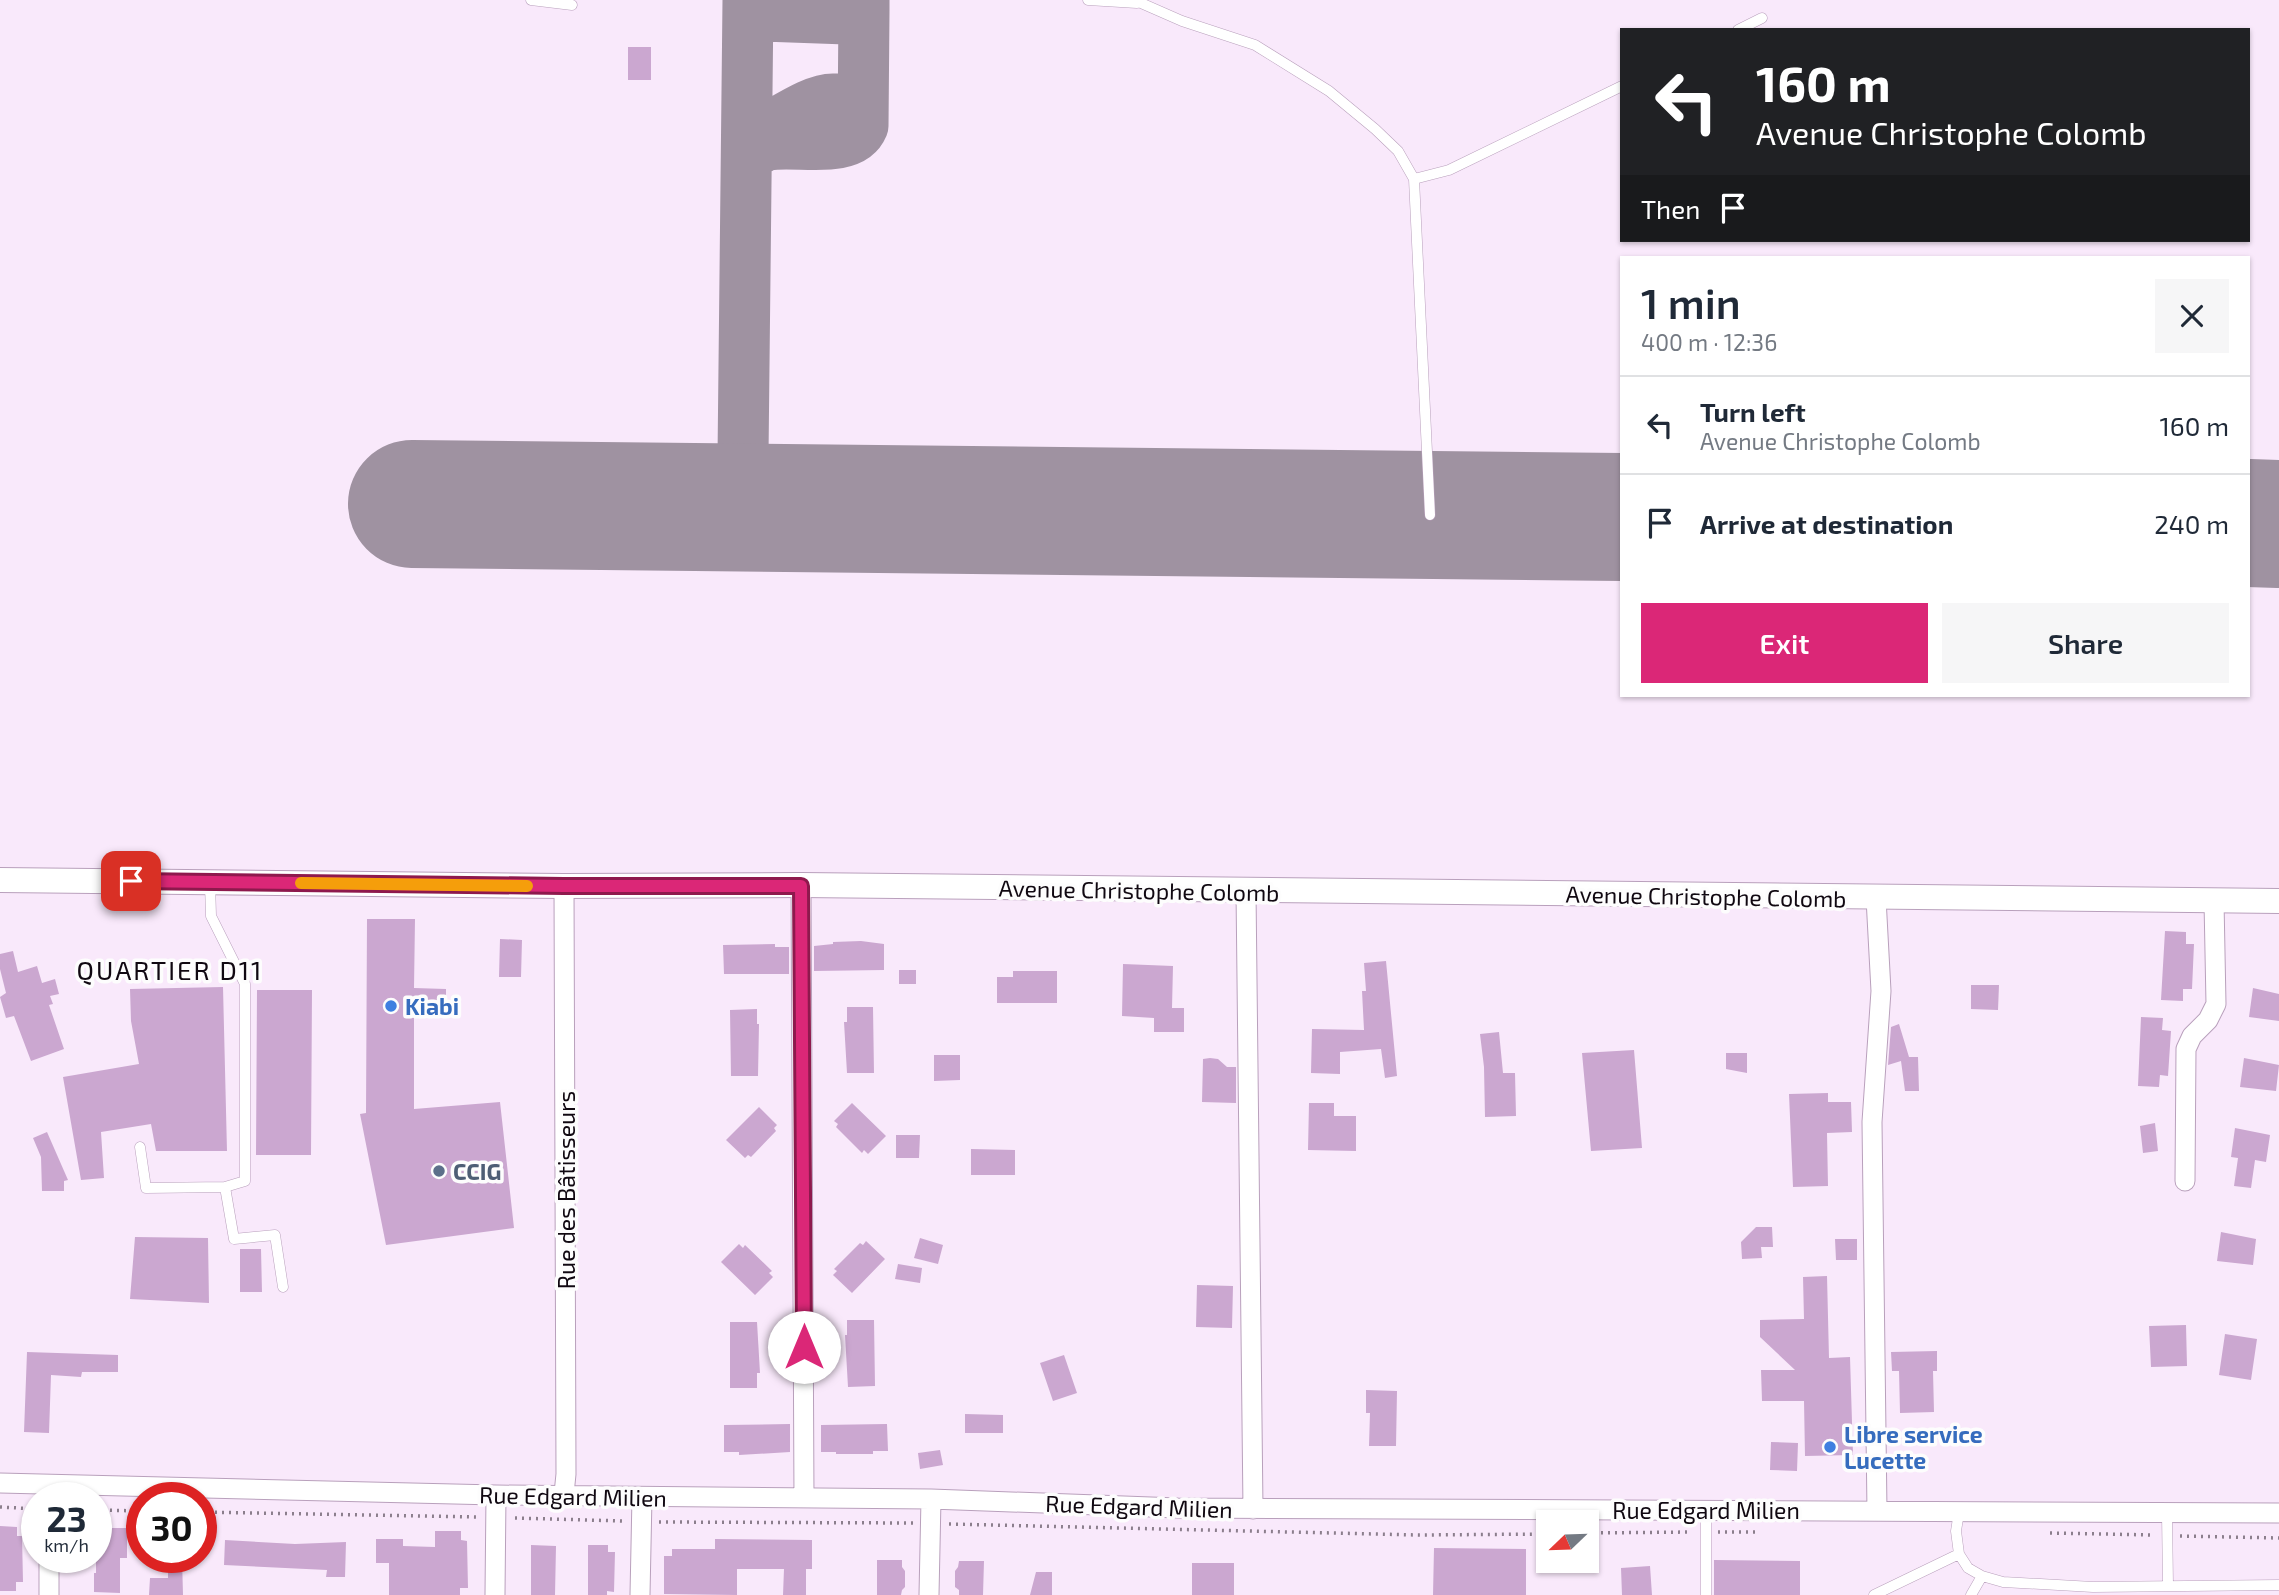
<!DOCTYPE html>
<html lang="en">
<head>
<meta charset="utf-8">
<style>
  body { margin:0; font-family:"Exo 2",sans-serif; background:#f6f6f7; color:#1f2937; height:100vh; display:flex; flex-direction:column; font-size:26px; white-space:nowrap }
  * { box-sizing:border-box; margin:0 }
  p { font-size:23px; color:#747a83 }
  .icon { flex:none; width:38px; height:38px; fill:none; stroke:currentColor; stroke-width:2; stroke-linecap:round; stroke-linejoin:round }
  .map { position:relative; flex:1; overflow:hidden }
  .drawer { position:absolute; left:1620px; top:256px; width:630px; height:441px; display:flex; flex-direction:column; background:#fff; border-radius:0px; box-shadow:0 2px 5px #0004 }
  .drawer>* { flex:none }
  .banner { position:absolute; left:1620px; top:28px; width:630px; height:214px; border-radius:0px; box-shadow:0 2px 5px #0004; background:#202124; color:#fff; overflow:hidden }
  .needle { width:46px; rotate:247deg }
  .buttons { position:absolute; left:1536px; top:1510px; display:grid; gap:14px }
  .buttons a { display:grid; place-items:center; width:63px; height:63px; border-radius:0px; background:#fff; box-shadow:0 2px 5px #0004; font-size:35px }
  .speed { position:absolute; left:21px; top:1482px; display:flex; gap:14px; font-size:35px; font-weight:700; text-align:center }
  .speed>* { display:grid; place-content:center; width:91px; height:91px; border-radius:50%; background:#fff; box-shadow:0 2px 5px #0004; line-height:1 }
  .speed small { font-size:18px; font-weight:400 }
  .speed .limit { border:10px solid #d22; background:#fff; color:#111 }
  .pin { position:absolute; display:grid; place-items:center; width:60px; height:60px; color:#fff; margin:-30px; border-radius:14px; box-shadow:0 4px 10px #0006 }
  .me { position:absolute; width:77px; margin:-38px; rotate:0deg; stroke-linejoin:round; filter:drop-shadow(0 0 5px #0008) }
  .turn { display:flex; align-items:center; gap:24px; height:147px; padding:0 21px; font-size:32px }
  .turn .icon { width:91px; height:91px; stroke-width:2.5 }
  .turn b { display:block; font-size:49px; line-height:60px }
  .then { display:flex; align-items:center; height:66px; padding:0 21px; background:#0003; gap:14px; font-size:26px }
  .round { display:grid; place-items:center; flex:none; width:74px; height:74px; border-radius:0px; background:#f6f6f7 }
  .overview { display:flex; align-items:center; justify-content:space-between; height:119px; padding:0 21px }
  h1 { font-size:42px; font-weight:600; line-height:52px }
  .primary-button { display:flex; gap:14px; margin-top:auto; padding:14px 21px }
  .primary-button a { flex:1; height:80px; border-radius:0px; background:#db2777; color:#fff; font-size:28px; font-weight:600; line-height:80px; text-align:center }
  .primary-button a+a { background:#f6f6f7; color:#1f2937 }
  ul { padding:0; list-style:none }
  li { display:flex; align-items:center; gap:21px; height:98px; padding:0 21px; border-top:2px solid #e0e1e3 }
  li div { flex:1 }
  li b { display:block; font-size:26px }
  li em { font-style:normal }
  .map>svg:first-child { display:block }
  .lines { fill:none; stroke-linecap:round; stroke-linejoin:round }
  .taxiway { stroke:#9f92a1; stroke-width:51 }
  .runway { stroke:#9f92a1; stroke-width:128 }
  .building { fill:#cba7d0 }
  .service-casing { stroke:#b9a0bc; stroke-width:11 }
  .minor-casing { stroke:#b9a0bc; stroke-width:21 }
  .tertiary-casing { stroke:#b9a0bc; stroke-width:26 }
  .path { stroke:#8b7e8c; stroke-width:3.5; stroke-dasharray:2 5; stroke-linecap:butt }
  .service { stroke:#fff; stroke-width:10 }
  .minor { stroke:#fff; stroke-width:19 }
  .tertiary { stroke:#fff; stroke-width:24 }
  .route-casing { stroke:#8e194d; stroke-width:18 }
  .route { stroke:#db2777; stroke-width:12 }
  .slow { stroke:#f59e0b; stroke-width:12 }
  .shop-dot { fill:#3f7fe0; stroke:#fdfdfd; stroke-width:2.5 }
  .service-dot { fill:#5c6f8a; stroke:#fdfdfd; stroke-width:2.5 }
  .labels { text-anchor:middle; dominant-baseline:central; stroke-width:7; stroke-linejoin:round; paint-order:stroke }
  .street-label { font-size:23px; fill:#100811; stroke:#fdfdfd }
  .shop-label { font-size:23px; font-weight:bold; fill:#366cbe; stroke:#fdfdfd; text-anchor:start }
  .service-label { font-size:23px; font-weight:bold; fill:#4e5e75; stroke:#fdfdfd; text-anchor:start }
  .quarter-label { font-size:26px; letter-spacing:2px; fill:#100811; stroke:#fdfdfd }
</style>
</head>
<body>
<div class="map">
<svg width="2279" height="1595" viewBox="0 0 2279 1595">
  <rect width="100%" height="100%" fill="#f9e9fb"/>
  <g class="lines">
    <path class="taxiway" d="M 749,25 L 753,20 L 763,16 L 847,19 L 864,11 L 864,0
      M 760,132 C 779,123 814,97 835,99 C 847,100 856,109 863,117
      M 747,158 C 752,153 758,149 765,146 C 791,138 850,157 863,126 L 864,11
      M 743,457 C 756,489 765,495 796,509
      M 412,504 C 390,441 478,496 495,505
      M 674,507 C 711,501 731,496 743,457 L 748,0"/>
    <path class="runway" d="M 412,504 L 1622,517
      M 2249,523 L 2279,524"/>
  </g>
  <path class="building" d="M 628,47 L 651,47 L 651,80 L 628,80 Z
    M 367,919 L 415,919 L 414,988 L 446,989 L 446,1016 L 414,1017 L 414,1109 L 500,1102 L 514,1228 L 386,1245 L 360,1114 L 366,1113 Z
    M 2165,931 L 2186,932 L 2186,944 L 2194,944 L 2192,989 L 2183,989 L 2183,1001 L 2161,1000 Z
    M 500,939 L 522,940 L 521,977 L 499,977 Z
    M 861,941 L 884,944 L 884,970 L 814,971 L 814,946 L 833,944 L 833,942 Z
    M 775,944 L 775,947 L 789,947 L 789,974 L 724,974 L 723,945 Z
    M 13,951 L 18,972 L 37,966 L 42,983 L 55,979 L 59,994 L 50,996 L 53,1004 L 49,1005 L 64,1049 L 31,1061 L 14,1016 L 6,1018 L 0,997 L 6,993 L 0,969 L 0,954 Z
    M 1386,961 L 1397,1076 L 1385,1078 L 1381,1049 L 1340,1052 L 1340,1074 L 1311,1073 L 1312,1029 L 1364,1030 L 1362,991 L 1366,991 L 1364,963 Z
    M 1123,964 L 1173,966 L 1172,1008 L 1184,1008 L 1184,1032 L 1154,1032 L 1154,1018 L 1122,1016 Z
    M 899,970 L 916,970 L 916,984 L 899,984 Z
    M 1013,971 L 1057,971 L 1057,1003 L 997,1003 L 997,977 L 1013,977 Z
    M 1971,985 L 1999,985 L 1998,1010 L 1971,1009 Z
    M 223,987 L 227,1151 L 156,1151 L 151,1124 L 101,1132 L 104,1178 L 81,1180 L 63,1077 L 139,1064 L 131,1021 L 130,989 Z
    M 2253,988 L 2279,994 L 2279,1021 L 2249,1017 Z
    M 257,990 L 312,990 L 311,1155 L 256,1155 Z
    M 847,1007 L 873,1007 L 874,1073 L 847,1073 L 844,1022 L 847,1022 Z
    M 757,1009 L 757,1024 L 759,1024 L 758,1076 L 731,1076 L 730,1010 Z
    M 2141,1017 L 2163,1018 L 2162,1030 L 2171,1031 L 2168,1076 L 2160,1075 L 2159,1087 L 2138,1086 Z
    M 1899,1024 L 1909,1057 L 1918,1057 L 1919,1091 L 1905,1091 L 1901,1061 L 1888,1065 L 1891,1027 Z
    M 1499,1032 L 1503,1073 L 1515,1073 L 1516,1116 L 1485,1117 L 1484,1067 L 1480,1034 Z
    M 1634,1050 L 1642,1148 L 1591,1151 L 1582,1053 Z
    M 1726,1053 L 1747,1053 L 1747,1073 L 1726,1069 Z
    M 934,1055 L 960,1055 L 960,1080 L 934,1081 Z
    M 1210,1058 L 1218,1059 L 1227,1067 L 1236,1067 L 1236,1103 L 1202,1102 L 1203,1059 Z
    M 2244,1058 L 2279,1065 L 2276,1091 L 2240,1087 Z
    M 1828,1093 L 1828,1102 L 1851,1102 L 1852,1132 L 1827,1133 L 1828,1186 L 1793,1187 L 1789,1094 Z
    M 852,1103 L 886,1136 L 868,1154 L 864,1150 L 862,1153 L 836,1127 L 838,1124 L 834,1121 Z
    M 1309,1103 L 1334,1103 L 1334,1116 L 1356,1116 L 1356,1151 L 1308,1150 Z
    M 759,1107 L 777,1125 L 774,1128 L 776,1131 L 751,1157 L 748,1155 L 745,1158 L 726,1140 Z
    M 2155,1123 L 2158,1151 L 2143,1153 L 2140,1126 Z
    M 2235,1128 L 2270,1135 L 2266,1162 L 2255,1160 L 2251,1188 L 2234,1186 L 2238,1158 L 2231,1157 Z
    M 47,1132 L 68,1180 L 64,1181 L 64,1191 L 42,1191 L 41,1157 L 33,1138 Z
    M 896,1135 L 920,1135 L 919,1158 L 896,1158 Z
    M 971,1149 L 1015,1150 L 1015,1175 L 971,1175 Z
    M 1756,1227 L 1772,1227 L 1773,1247 L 1761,1247 L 1762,1258 L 1742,1259 L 1741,1242 Z
    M 2221,1232 L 2256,1239 L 2253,1265 L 2217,1261 Z
    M 135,1237 L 208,1238 L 209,1303 L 130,1299 Z
    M 920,1238 L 943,1245 L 938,1264 L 914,1258 Z
    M 1835,1239 L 1857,1239 L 1857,1260 L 1836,1260 Z
    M 866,1241 L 885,1259 L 852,1293 L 833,1275 L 837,1271 L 834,1269 L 860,1243 L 863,1245 Z
    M 739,1244 L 743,1248 L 745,1245 L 772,1271 L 769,1273 L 773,1277 L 755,1295 L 721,1262 Z
    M 240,1249 L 261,1249 L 262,1292 L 240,1292 Z
    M 898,1264 L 922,1268 L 920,1283 L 895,1279 Z
    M 1827,1276 L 1829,1358 L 1850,1357 L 1853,1455 L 1805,1456 L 1804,1401 L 1762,1401 L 1761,1370 L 1795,1370 L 1760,1337 L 1760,1320 L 1804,1319 L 1803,1277 Z
    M 1197,1285 L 1233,1286 L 1232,1328 L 1196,1327 Z
    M 847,1320 L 874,1320 L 875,1386 L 848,1387 L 845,1335 L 847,1335 Z
    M 730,1322 L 757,1322 L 760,1373 L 757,1373 L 757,1388 L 730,1388 Z
    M 2186,1325 L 2187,1366 L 2151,1367 L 2149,1326 Z
    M 2225,1334 L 2257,1339 L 2251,1380 L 2219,1375 Z
    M 1937,1351 L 1937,1371 L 1933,1371 L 1934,1412 L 1900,1413 L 1899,1371 L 1892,1371 L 1891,1352 Z
    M 27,1352 L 118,1355 L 118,1372 L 82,1372 L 81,1377 L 51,1375 L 49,1433 L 24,1432 Z
    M 1064,1355 L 1077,1393 L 1053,1401 L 1040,1363 Z
    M 1366,1390 L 1397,1391 L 1396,1446 L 1369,1446 L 1370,1413 L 1366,1413 Z
    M 965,1414 L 1003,1415 L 1003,1433 L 965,1433 Z
    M 790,1424 L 790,1452 L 739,1455 L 739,1452 L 724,1452 L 724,1425 Z
    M 887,1424 L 888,1451 L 873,1451 L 873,1454 L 836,1454 L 836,1452 L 821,1452 L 821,1425 Z
    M 1771,1442 L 1798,1443 L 1797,1471 L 1770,1470 Z
    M 940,1450 L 943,1465 L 920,1469 L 918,1453 Z
    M 0,1526 L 17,1527 L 17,1536 L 22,1536 L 23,1582 L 16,1582 L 16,1591 L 0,1591 Z
    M 96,1528 L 127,1528 L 127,1558 L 120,1558 L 120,1593 L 94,1592 L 94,1573 L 96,1573 Z
    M 435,1531 L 461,1531 L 461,1540 L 467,1541 L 468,1588 L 460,1588 L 460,1595 L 389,1595 L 389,1563 L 376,1563 L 376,1539 L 403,1539 L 403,1546 L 435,1547 Z
    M 715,1539 L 812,1540 L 812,1569 L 806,1569 L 806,1595 L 783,1595 L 784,1569 L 737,1569 L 737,1595 L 664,1594 L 664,1556 L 672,1556 L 672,1549 L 715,1549 Z
    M 225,1540 L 295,1544 L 346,1542 L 345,1577 L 326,1577 L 327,1570 L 224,1565 Z
    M 531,1545 L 556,1546 L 555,1595 L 531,1595 Z
    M 588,1545 L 608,1545 L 608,1552 L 615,1552 L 614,1592 L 607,1591 L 607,1595 L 588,1595 Z
    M 1434,1548 L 1526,1549 L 1526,1595 L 1433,1595 Z
    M 168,1558 L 182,1558 L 183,1595 L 149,1595 L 150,1578 L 168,1578 Z
    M 877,1560 L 902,1560 L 902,1567 L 905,1571 L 905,1587 L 902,1590 L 901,1595 L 877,1595 Z
    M 1714,1560 L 1800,1561 L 1800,1595 L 1714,1595 Z
    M 959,1561 L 984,1561 L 983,1595 L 959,1595 L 959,1590 L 955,1587 L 955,1571 L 958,1567 Z
    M 1192,1563 L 1234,1563 L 1234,1595 L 1192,1595 Z
    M 1650,1566 L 1652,1595 L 1622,1595 L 1621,1568 Z
    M 1036,1572 L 1052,1572 L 1052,1595 L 1030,1595 Z"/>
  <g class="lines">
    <g class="service-casing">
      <path id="service" d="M 531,0 L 572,5
        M 1088,0 L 1137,3
        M 1134,0 L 1182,21 L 1255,45 L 1329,91 L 1375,129 L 1398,151 L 1414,179 L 1430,515
        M 1738,30 L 1762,18
        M 1414,179 L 1449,170 L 1622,86
        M 140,1147 L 146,1188 L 225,1187 L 245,1181 L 245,984 L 211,916 L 210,883
        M 225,1187 L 234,1239 L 275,1235 L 283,1287
        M 1959,1512 L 1956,1531 L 1959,1554 L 1968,1568 L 1982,1576 L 2003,1582 L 2093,1587 L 2279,1585
        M 2167,1513 L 2168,1586
        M 1706,1595 L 1706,1510
        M 1874,1595 L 1959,1554
        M 1971,1595 L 1982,1576"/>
    </g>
    <g class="minor-casing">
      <path id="minor" d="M 801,885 L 804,1498
        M 1246,891 L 1253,1509
        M 1876,898 L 1881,991 L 1872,1122 L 1877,1511
        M 2185,1181 L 2186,1049 L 2192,1036 L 2208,1020 L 2216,1004 L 2214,901
        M 0,1483 L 496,1495 L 931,1499 L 1178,1508 L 2279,1513
        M 564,1494 L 566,1474 L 564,886
        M 49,1595 L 49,1558
        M 495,1595 L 496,1495
        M 640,1595 L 642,1497
        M 929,1595 L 931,1499"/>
    </g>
    <g class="tertiary-casing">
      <path id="tertiary" d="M 0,880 L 564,886 L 801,885 L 2279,901"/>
    </g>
    <path class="path" d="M 0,1507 L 37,1509
      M 96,1510 L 142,1511
      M 201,1512 L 479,1517
      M 515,1518 L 623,1521
      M 659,1522 L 913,1523
      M 949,1524 L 1418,1535 L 1549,1534
      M 1718,1532 L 1755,1532
      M 1587,1533 L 1692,1532
      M 2050,1533 L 2154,1535
      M 2180,1536 L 2279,1538"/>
    <use href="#service" class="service"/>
    <use href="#minor" class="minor"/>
    <use href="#tertiary" class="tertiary"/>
  </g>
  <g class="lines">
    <g class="route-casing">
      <path id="route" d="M 131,881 L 564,886 L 801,886 L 804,1347"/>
    </g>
    <use href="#route" class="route"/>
    <path class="slow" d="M 301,883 L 527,886"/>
  </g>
  <g class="shop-dot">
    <circle cx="391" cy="1006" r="7"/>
    <circle cx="1830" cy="1447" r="7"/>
  </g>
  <circle class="service-dot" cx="439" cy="1171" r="7"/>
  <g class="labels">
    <g class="street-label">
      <text transform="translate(1139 890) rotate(1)">Avenue Christophe Colomb</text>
      <text transform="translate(1706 896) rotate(1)">Avenue Christophe Colomb</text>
      <text transform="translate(566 1190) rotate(-90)">Rue des Bâtisseurs</text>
      <text transform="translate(573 1496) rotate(1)">Rue Edgard Milien</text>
      <text transform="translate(1139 1506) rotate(2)">Rue Edgard Milien</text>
      <text x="1706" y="1510">Rue Edgard Milien</text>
    </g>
    <g class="shop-label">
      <text x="405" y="1006">Kiabi</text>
      <text x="1844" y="1434">Libre service<tspan x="1844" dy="26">Lucette</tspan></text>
    </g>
    <g class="service-label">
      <text x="453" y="1171">CCIG</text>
    </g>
    <g class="quarter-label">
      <text x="170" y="969">QUARTIER D11</text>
    </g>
  </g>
</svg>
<div class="buttons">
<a><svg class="needle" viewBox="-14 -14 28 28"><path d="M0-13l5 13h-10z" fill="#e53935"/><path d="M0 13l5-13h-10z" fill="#747a83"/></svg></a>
</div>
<div class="speed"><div>23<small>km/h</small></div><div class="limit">30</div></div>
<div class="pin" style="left:131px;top:881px;background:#d93025"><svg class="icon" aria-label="arrive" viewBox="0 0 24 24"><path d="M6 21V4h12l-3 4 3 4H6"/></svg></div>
<svg class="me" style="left:804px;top:1347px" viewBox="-20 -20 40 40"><circle r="19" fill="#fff"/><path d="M0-13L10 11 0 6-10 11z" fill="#db2777"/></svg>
<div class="banner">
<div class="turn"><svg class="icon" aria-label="left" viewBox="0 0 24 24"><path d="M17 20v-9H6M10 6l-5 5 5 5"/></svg><div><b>160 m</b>Avenue Christophe Colomb</div></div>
<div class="then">Then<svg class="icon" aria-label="arrive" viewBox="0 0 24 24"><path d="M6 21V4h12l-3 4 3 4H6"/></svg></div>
</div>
<section class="drawer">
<div class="overview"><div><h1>1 min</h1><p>400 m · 12:36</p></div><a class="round"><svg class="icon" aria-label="close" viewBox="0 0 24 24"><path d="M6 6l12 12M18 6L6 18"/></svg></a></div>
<ul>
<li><svg class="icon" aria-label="left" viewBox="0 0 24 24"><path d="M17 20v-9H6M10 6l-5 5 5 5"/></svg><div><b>Turn left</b><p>Avenue Christophe Colomb</p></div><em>160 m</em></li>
<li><svg class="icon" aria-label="arrive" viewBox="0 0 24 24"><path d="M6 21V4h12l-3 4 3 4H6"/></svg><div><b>Arrive at destination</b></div><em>240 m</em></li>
</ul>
<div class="primary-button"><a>Exit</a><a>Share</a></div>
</section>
</div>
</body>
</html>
